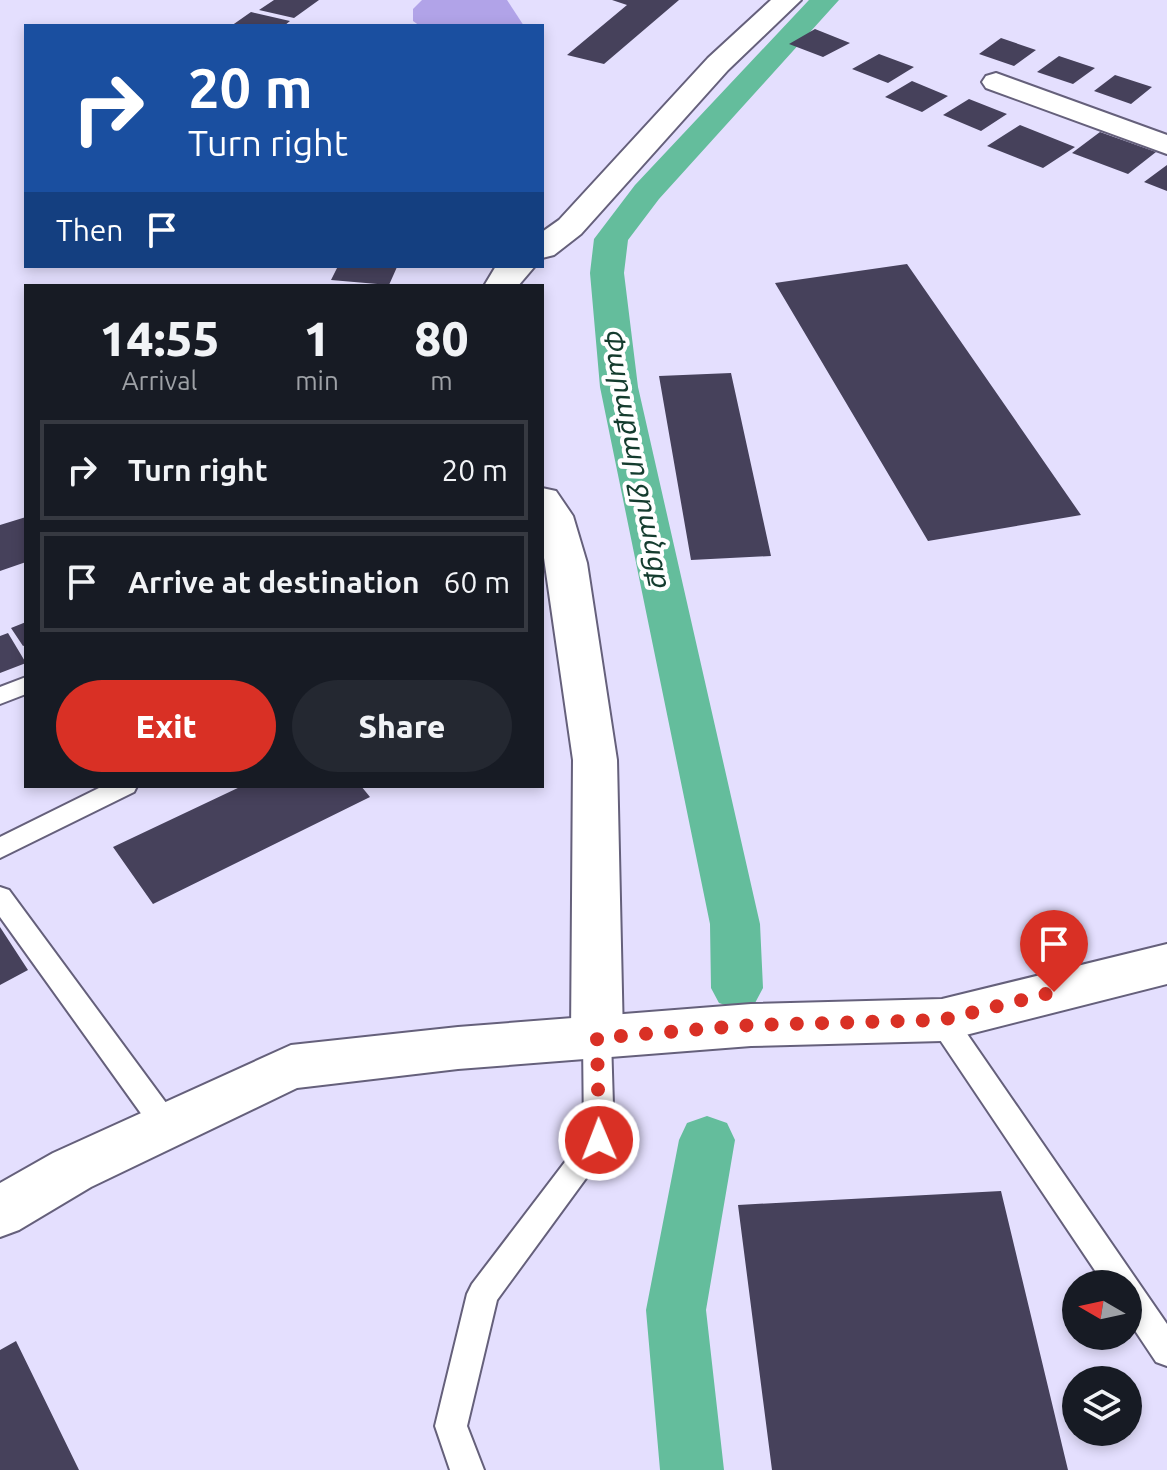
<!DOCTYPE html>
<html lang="en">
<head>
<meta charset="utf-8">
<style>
  body { margin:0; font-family:Ubuntu,"Noto Sans Armenian",sans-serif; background:#242831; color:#f1f3f6; height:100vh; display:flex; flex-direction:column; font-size:30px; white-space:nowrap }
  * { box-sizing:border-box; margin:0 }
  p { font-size:26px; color:#9ea1a6 }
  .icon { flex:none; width:44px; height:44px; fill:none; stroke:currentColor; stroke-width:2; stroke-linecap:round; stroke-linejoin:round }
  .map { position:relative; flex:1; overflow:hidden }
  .details { position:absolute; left:24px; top:284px; width:520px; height:504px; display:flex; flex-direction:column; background:#171b24; border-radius:0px; box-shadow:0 4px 12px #0003 }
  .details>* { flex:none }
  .guide { position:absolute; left:24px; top:24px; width:520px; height:244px; border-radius:0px; box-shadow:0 4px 12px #0003; background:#1a4fa0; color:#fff; overflow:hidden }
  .needle { width:52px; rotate:279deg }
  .buttons { position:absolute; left:1062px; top:1270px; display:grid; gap:16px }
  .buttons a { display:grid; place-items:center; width:80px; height:80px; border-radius:50%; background:#171b24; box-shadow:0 4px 12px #0003; font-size:40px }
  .pin { position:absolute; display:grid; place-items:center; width:68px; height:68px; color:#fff; margin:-82px -34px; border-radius:50% 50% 50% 0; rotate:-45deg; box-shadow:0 0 8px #0007 }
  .pin .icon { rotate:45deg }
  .me { position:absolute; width:88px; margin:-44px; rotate:359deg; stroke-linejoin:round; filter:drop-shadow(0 0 6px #0008) }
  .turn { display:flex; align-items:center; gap:28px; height:168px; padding:0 32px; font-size:36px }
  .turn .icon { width:104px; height:104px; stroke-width:2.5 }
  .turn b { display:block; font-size:56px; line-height:68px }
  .then { display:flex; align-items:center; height:76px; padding:0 32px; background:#0003; gap:16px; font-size:30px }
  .eta { display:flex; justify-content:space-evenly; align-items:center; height:136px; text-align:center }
  .eta b { font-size:48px; font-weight:800; line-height:56px }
  .primary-button { display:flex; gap:16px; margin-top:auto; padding:16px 32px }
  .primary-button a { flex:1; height:92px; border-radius:48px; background:#d93025; color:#fff; font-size:32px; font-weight:800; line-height:92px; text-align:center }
  .primary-button a+a { background:#242831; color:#f1f3f6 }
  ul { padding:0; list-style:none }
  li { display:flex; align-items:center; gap:24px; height:100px; margin:0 16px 12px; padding:0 16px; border:4px solid #363941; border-radius:0px }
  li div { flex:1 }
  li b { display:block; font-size:30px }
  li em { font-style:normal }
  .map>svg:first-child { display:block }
  .forest { fill:#b1a3e8 }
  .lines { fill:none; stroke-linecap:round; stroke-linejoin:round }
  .canal { fill:#64bd9c; fill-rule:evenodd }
  .building { fill:#46415b }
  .service-casing { stroke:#65607b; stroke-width:4 }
  .minor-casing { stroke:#65607b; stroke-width:4 }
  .tertiary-casing { stroke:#65607b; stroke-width:4 }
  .secondary-casing { stroke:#65607b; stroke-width:4 }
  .service { fill:#fff; fill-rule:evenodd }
  .minor { fill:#fff; fill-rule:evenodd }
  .tertiary { fill:#fff; fill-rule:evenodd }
  .secondary { fill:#fff; fill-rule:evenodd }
  .route { stroke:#d93025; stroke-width:14; stroke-dasharray:0 25.2 }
  .labels { text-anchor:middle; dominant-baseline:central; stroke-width:8; stroke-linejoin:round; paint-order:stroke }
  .water-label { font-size:28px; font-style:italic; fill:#143c2e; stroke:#fff }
</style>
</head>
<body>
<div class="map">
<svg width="1167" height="1470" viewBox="0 0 1167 1470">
  <rect width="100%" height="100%" fill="#e4dffe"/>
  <path class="forest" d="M 422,0 L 507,0 L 524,26 L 420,26 L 413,21 L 413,9 Z"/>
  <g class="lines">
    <path class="canal" d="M 809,0 L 839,0 L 659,199 L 628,240 L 624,273 L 638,387 L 760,924 L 763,988 L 755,1003 L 737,1009 L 719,1003 L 711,988 L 710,924 L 600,387 L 590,273 L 594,239 L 635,185 Z
      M 707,1116 L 727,1123 L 735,1140 L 706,1310 L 724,1470 L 660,1470 L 646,1310 L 679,1140 L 687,1123 Z"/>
  </g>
  <path class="building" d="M 274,0 L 319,0 L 294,18 L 259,10 Z
    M 612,0 L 679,0 L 604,64 L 567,55 L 627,5 Z
    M 251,12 L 290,21 L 284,26 L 231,26 Z
    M 815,29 L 850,43 L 823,57 L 789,44 Z
    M 1001,38 L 1036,50 L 1014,66 L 979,54 Z
    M 879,54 L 914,67 L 888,83 L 852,69 Z
    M 1059,56 L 1095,68 L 1073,84 L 1037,72 Z
    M 1115,75 L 1152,87 L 1131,104 L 1094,91 Z
    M 912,81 L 948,96 L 922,112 L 885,97 Z
    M 969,99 L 1007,114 L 981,131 L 943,115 Z
    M 1020,125 L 1075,147 L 1043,168 L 987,146 Z
    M 1100,132 L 1156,152 L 1128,174 L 1072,153 Z
    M 1167,165 L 1167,191 L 1144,182 Z
    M 907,264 L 1081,515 L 928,541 L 775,283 Z
    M 338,266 L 385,266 L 397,267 L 389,285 L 331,280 Z
    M 731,373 L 771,556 L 691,560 L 659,376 Z
    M 26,517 L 26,562 L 0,571 L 0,525 Z
    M 26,622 L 26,645 L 23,646 L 11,628 Z
    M 8,633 L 26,663 L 0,673 L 0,636 Z
    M 242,786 L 361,786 L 370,797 L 153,904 L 113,847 Z
    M 0,927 L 28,970 L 0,985 Z
    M 1001,1191 L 1068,1470 L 772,1470 L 738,1205 Z
    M 16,1341 L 79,1470 L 0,1470 L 0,1350 Z"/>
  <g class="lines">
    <g class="service-casing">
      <path id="service" d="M 26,677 L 26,694 L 0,704 L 0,687 Z
        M 103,786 L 137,786 L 134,792 L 0,858 L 0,837 Z
        M 0,887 L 9,890 L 175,1115 L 179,1124 L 175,1133 L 165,1137 L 155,1133 L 0,917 Z
        M 942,1009 L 952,1012 L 1167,1324 L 1167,1366 L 1156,1362 L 1128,1320 L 1128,1284 L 1104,1284 L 932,1028 L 928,1020 L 932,1012 Z
        M 597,1026 L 607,1030 L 611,1038 L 614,1140 L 497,1300 L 467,1426 L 484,1470 L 450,1470 L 435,1426 L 467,1294 L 472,1284 L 584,1137 L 583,1038 L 587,1030 Z"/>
    </g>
    <g class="minor-casing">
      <path id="minor" d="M 996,73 L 1167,135 L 1167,154 L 986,88 L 982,82 L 986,76 Z"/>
    </g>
    <g class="tertiary-casing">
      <path id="tertiary" d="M 771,0 L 801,0 L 728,70 L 581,234 L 554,255 L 542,258 L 542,232 L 559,220 L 708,58 Z
        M 496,266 L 535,266 L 518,286 L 484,286 Z
        M 542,488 L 556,491 L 573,516 L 587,563 L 617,760 L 623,1038 L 615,1053 L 597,1059 L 579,1053 L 571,1038 L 573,760 L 542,544 Z"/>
    </g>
    <g class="secondary-casing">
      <path id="secondary" d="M 1167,944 L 1167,984 L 942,1041 L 751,1046 L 458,1069 L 297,1088 L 91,1187 L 19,1230 L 0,1237 L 0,1183 L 53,1153 L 291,1045 L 458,1027 L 751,1004 L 942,999 Z"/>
    </g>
    <use href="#service" class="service"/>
    <use href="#minor" class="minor"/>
    <use href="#tertiary" class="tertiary"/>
    <use href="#secondary" class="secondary"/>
  </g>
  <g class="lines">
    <path class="route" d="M 599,1140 L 597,1038 L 751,1025 L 942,1020 L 1054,992"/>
  </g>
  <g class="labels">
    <g class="water-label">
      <text transform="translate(638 457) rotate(79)">Փարաքար ջրանցք</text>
    </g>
  </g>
</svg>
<div class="buttons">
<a><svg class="needle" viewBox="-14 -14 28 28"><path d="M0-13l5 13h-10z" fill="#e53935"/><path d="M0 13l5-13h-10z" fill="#9ea1a6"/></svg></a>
<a><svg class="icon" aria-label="layers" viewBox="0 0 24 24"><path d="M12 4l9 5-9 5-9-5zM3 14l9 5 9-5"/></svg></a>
</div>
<div class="pin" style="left:1054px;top:992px;background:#d93025"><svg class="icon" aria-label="arrive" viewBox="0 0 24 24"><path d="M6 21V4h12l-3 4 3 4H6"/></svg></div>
<svg class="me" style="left:599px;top:1140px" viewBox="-20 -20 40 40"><circle r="17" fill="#d93025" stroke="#fff" stroke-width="3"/><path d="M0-11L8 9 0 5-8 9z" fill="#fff"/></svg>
<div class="guide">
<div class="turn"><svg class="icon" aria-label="right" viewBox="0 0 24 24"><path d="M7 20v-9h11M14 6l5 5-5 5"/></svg><div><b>20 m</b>Turn right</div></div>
<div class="then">Then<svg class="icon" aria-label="arrive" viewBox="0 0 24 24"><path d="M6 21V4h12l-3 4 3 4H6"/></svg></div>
</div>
<section class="details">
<div class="eta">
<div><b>14:55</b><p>Arrival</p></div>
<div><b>1</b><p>min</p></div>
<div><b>80</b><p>m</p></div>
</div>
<ul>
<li><svg class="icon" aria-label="right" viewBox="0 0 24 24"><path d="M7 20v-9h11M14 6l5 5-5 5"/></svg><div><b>Turn right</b></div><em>20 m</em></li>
<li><svg class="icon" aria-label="arrive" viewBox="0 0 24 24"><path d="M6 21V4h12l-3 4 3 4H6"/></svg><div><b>Arrive at destination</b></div><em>60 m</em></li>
</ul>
<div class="primary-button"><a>Exit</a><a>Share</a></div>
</section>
</div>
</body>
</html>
